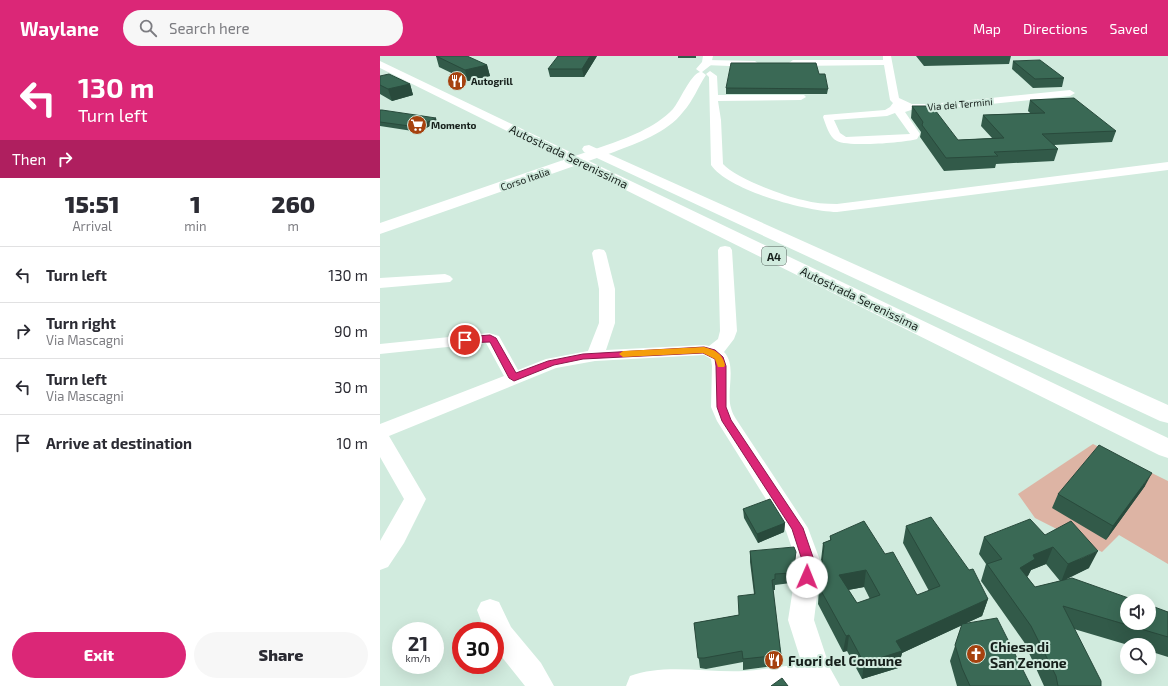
<!DOCTYPE html>
<html lang="en">
<head>
<meta charset="utf-8">
<style>
  body { margin:0; font-family:"Exo 2",sans-serif; background:#f7f7f7; color:#2b2b33; height:100vh; display:flex; flex-direction:column; font-size:15px; white-space:nowrap }
  * { box-sizing:border-box; margin:0 }
  p { font-size:13px; color:#7c7c81 }
  .icon { flex:none; width:22px; height:22px; fill:none; stroke:currentColor; stroke-width:2; stroke-linecap:round; stroke-linejoin:round }
  .map { position:relative; flex:1; overflow:hidden }
  .panel { display:flex; flex-direction:column; background:#fff; width:380px }
  .panel>* { flex:none }
  .banner { background:#db2777; color:#fff; overflow:hidden }
  .controls { position:absolute; left:740px; top:538px; display:grid; gap:8px }
  .controls a { display:grid; place-items:center; width:36px; height:36px; border-radius:50%; background:#fff; box-shadow:0 4px 16px #0002; font-size:20px }
  .speed { position:absolute; left:12px; top:566px; display:flex; gap:8px; font-size:20px; font-weight:700; text-align:center }
  .speed>* { display:grid; place-content:center; width:52px; height:52px; border-radius:50%; background:#fff; box-shadow:0 4px 16px #0002; line-height:1 }
  .speed small { font-size:10px; font-weight:400 }
  .speed .limit { border:6px solid #d22; background:#fff; color:#111 }
  .pin { position:absolute; display:grid; place-items:center; width:34px; height:34px; color:#fff; margin:-17px; border:2px solid #fff; border-radius:50%; box-shadow:0 1px 4px #0007 }
  .me { position:absolute; width:44px; margin:-22px; rotate:1deg; stroke-linejoin:round; filter:drop-shadow(0 0 3px #0008) }
  .turn { display:flex; align-items:center; gap:14px; height:84px; padding:0 12px; font-size:18px }
  .turn .icon { width:52px; height:52px; stroke-width:2.5 }
  .turn b { display:block; font-size:28px; line-height:34px }
  .then { display:flex; align-items:center; height:38px; padding:0 12px; background:#0003; gap:8px; font-size:15px }
  .eta { display:flex; justify-content:space-evenly; align-items:center; height:68px; text-align:center }
  .eta b { font-size:24px; font-weight:800; line-height:28px }
  .action { display:flex; gap:8px; margin-top:auto; padding:8px 12px }
  .action a { flex:1; height:46px; border-radius:24px; background:#db2777; color:#fff; font-size:16px; font-weight:800; line-height:46px; text-align:center }
  .action a+a { background:#f7f7f7; color:#2b2b33 }
  ul { padding:0; list-style:none }
  li { display:flex; align-items:center; gap:12px; height:56px; padding:0 12px; border-top:1px solid #e1e1e2 }
  li div { flex:1 }
  li b { display:block; font-size:15px }
  li em { font-style:normal }
  header { display:flex; align-items:center; gap:24px; box-sizing:border-box; height:56px; padding:0 20px; background:#db2777; color:#fff }
  header strong { font-size:19px }
  nav { display:flex; gap:22px; margin-inline-start:auto; font-size:14px }
  .search { width:280px; height:36px; background:#f7f7f7; display:flex; align-items:center; gap:10px; box-sizing:border-box; padding:0 14px; border-radius:22px; color:#7c7c81; font-size:15px }
  main { display:flex; flex:1; min-height:0 }
  .map>svg:first-child { display:block }
  .green { fill:#ddb4a4 }
  .lines { fill:none; stroke-linecap:round; stroke-linejoin:round }
  .minor { fill:#fff; fill-rule:evenodd }
  .tertiary { fill:#fff; fill-rule:evenodd }
  .motorway { fill:#fff; fill-rule:evenodd }
  .wall { fill:#325a49; fill-rule:evenodd }
  .shaded-wall { fill:#294a3c }
  .building { fill:#3a6955; stroke:#294a3c; fill-rule:evenodd }
  .route { fill:#db2777; stroke:#8e194d }
  .slow { fill:#f59e0b }
  .labels { text-anchor:middle; dominant-baseline:central; stroke-width:4; stroke-linejoin:round; paint-order:stroke }
  .far-poi-label { font-size:10px; font-weight:bold; fill:#161f1b; stroke:#d1ebde; text-anchor:start }
  .far-street-label { font-size:10px; fill:#161f1b; stroke:#d1ebde }
  .shield { fill:#d1ebde; stroke:#4e5c56; stroke-width:1 }
  .shield-label { font-size:11px; font-weight:bold; fill:#161f1b }
  .street-label { font-size:12px; fill:#161f1b; stroke:#d1ebde }
  .near-poi-label { font-size:14px; font-weight:bold; fill:#161f1b; stroke:#d1ebde; text-anchor:start }
</style>
</head>
<body>
<header>
<strong>Waylane</strong>
<div class="search"><svg class="icon" aria-label="search" viewBox="0 0 24 24"><circle cx="10" cy="10" r="6"/><path d="M15 15l6 6"/></svg>Search here</div>
<nav><a>Map</a><a>Directions</a><a>Saved</a></nav>
</header>
<main>
<section class="panel">
<div class="banner">
<div class="turn"><svg class="icon" aria-label="left" viewBox="0 0 24 24"><path d="M17 20v-9H6M10 6l-5 5 5 5"/></svg><div><b>130 m</b>Turn left</div></div>
<div class="then">Then<svg class="icon" aria-label="right" viewBox="0 0 24 24"><path d="M7 20v-9h11M14 6l5 5-5 5"/></svg></div>
</div>
<div class="eta">
<div><b>15:51</b><p>Arrival</p></div>
<div><b>1</b><p>min</p></div>
<div><b>260</b><p>m</p></div>
</div>
<ul>
<li><svg class="icon" aria-label="left" viewBox="0 0 24 24"><path d="M17 20v-9H6M10 6l-5 5 5 5"/></svg><div><b>Turn left</b></div><em>130 m</em></li>
<li><svg class="icon" aria-label="right" viewBox="0 0 24 24"><path d="M7 20v-9h11M14 6l5 5-5 5"/></svg><div><b>Turn right</b><p>Via Mascagni</p></div><em>90 m</em></li>
<li><svg class="icon" aria-label="left" viewBox="0 0 24 24"><path d="M17 20v-9H6M10 6l-5 5 5 5"/></svg><div><b>Turn left</b><p>Via Mascagni</p></div><em>30 m</em></li>
<li><svg class="icon" aria-label="arrive" viewBox="0 0 24 24"><path d="M6 21V4h12l-3 4 3 4H6"/></svg><div><b>Arrive at destination</b></div><em>10 m</em></li>
</ul>
<div class="action"><a>Exit</a><a>Share</a></div>
</section>
<div class="map">
<svg width="788" height="630" viewBox="0 0 788 630">
  <rect width="100%" height="100%" fill="#d1ebde"/>
  <path class="green" d="M 713,388 L 788,425 L 788,508 L 739,479 L 722,496 L 655,462 L 638,438 Z"/>
  <g class="lines">
    <path class="minor" d="M 503,0 L 511,0 L 519,42 L 532,48 L 551,48 L 690,34 L 695,37 L 690,40 L 551,54 L 531,54 L 525,56 L 540,78 L 537,83 C 523,87 468,91 457,85 C 449,81 446,69 443,61 L 444,59 L 505,54 L 510,51 L 513,47 L 510,44 L 504,9 L 413,10 L 409,7 L 413,4 L 503,4 ZM 515,57 L 530,78 L 466,81 L 460,77 L 454,64 L 507,60 Z
      M 327,4 L 375,5 L 379,8 L 375,11 L 324,9 L 323,7 L 324,5 Z
      M 330,15 L 337,20 L 338,39 L 424,39 L 426,41 L 421,44 L 338,45 L 341,64 L 343,108 C 355,122 404,140 423,144 C 434,147 445,148 457,148 L 788,106 L 788,114 L 457,156 C 426,155 349,135 331,109 L 329,21 L 326,18 Z
      M 345,190 L 350,191 L 352,194 L 357,275 L 354,283 L 344,296 C 357,309 346,335 351,352 C 352,356 354,360 356,363 L 428,472 L 441,507 L 434,564 L 450,612 L 460,630 L 246,630 L 250,620 C 284,607 328,617 364,615 C 383,614 403,610 422,608 L 408,564 L 417,507 L 406,475 L 337,365 L 331,351 L 332,310 L 331,303 L 324,299 L 215,305 L 176,312 L 9,380 L 46,443 L 24,487 L 8,511 L 0,514 L 0,485 L 24,443 L 0,401 L 0,368 L 124,320 L 106,287 L 0,298 L 0,288 L 109,277 L 119,280 L 138,314 L 166,303 L 208,295 L 219,267 L 219,233 L 212,197 L 214,194 L 219,193 L 224,194 L 226,197 L 235,233 L 235,267 L 226,294 L 324,289 L 329,290 L 338,283 L 340,275 L 338,194 L 340,191 Z
      M 65,218 L 70,220 L 73,223 L 70,226 L 0,232 L 0,222 Z
      M 110,543 L 119,546 L 131,571 L 161,607 L 174,630 L 145,630 L 117,595 L 115,592 L 115,575 L 105,575 L 97,554 L 101,546 Z"/>
    <path class="tertiary" d="M 323,0 L 333,0 L 331,9 L 322,16 L 326,19 C 318,31 313,45 303,56 C 287,77 257,87 234,96 L 0,178 L 0,167 L 224,90 C 247,82 275,72 293,53 C 300,45 310,19 320,16 L 316,13 L 322,6 Z"/>
    <path class="motorway" d="M 0,5 L 788,382 L 788,402 L 779,399 L 0,12 Z
      M 209,89 L 788,349 L 788,367 L 780,365 L 204,96 L 202,93 L 204,90 Z"/>
  </g>
  <path class="wall" d="M 56,0 L 107,9 L 110,20 L 88,25 L 59,11 Z
    M 217,0 L 204,21 L 170,21 L 168,13 Z
    M 298,0 L 316,0 L 316,2 L 298,2 Z
    M 536,0 L 631,0 L 629,8 L 544,10 Z
    M 633,5 L 684,22 L 682,31 L 653,32 L 632,13 Z
    M 439,18 L 448,33 L 447,38 L 346,38 L 346,32 Z
    M 0,20 L 30,28 L 33,39 L 12,45 L 0,38 Z
    M 650,44 L 736,75 L 732,86 L 674,89 L 678,93 L 674,105 L 616,108 L 615,112 L 564,115 L 540,81 L 541,76 L 531,62 L 532,50 L 578,84 L 612,82 L 601,70 L 603,59 L 650,57 L 648,55 Z
    M 0,54 L 57,66 L 39,76 L 0,70 Z
    M 765,430 L 726,484 L 672,452 L 678,438 Z
    M 363,453 L 405,467 L 404,476 L 378,487 L 364,462 Z
    M 526,470 L 608,543 L 602,560 L 586,567 L 651,630 L 577,630 L 570,605 L 582,569 L 522,597 L 518,612 L 482,623 L 467,595 L 463,596 L 438,548 L 439,531 L 442,505 L 441,504 L 443,487 L 450,484 L 450,480 L 505,498 L 537,539 L 549,535 L 523,487 ZM 484,531 L 490,543 L 477,547 L 468,534 Z
    M 665,479 L 709,512 L 683,524 L 788,556 L 788,601 L 769,595 L 769,589 L 748,589 L 694,573 L 721,630 L 664,630 L 644,586 L 601,525 L 606,508 L 599,498 L 604,481 ZM 666,508 L 680,525 L 655,531 L 647,521 L 651,514 Z
    M 370,495 L 415,507 L 414,519 L 411,519 L 411,527 L 395,529 L 395,534 L 393,534 L 401,599 L 401,609 L 363,614 L 363,606 L 326,613 L 320,612 L 314,567 L 359,559 L 374,538 L 370,506 Z"/>
  <path class="shaded-wall" d="M 210,0 L 217,0 L 204,21 L 202,13 Z
    M 107,9 L 110,20 L 88,25 L 85,14 Z
    M 30,28 L 33,39 L 12,45 L 8,33 Z
    M 56,62 L 57,66 L 39,76 L 37,71 Z
    M 772,417 L 765,430 L 726,484 L 733,470 Z
    M 405,467 L 404,476 L 378,487 L 377,478 Z
    M 673,491 L 666,508 L 651,514 L 648,520 L 634,529 L 640,512 L 653,499 Z
    M 718,495 L 709,512 L 681,526 L 688,508 Z
    M 416,496 L 415,507 L 414,519 L 414,508 Z
    M 486,514 L 484,531 L 457,536 L 459,519 Z
    M 608,543 L 602,560 L 522,597 L 518,612 L 482,623 L 484,607 L 516,585 Z
    M 469,579 L 467,595 L 463,596 L 466,580 Z"/>
  <path class="building" d="M 56,0 L 87,0 L 107,9 L 85,14 Z
    M 178,0 L 210,0 L 202,13 L 168,13 Z
    M 660,4 L 684,22 L 655,23 L 633,5 Z
    M 351,7 L 436,7 L 439,18 L 445,18 L 448,33 L 346,32 Z
    M 9,18 L 30,28 L 8,33 L 0,29 L 0,20 Z
    M 694,42 L 736,75 L 662,78 L 678,93 L 614,96 L 618,100 L 566,102 L 542,69 L 543,66 L 532,50 L 552,50 L 578,84 L 624,82 L 603,59 L 665,57 L 650,44 Z
    M 0,54 L 2,54 L 56,62 L 37,71 L 0,66 Z
    M 719,389 L 772,417 L 733,470 L 678,438 Z
    M 390,443 L 405,467 L 377,478 L 363,453 Z
    M 551,461 L 589,514 L 593,513 L 608,543 L 516,585 L 522,595 L 484,607 L 469,579 L 466,580 L 439,531 L 444,490 L 443,487 L 451,484 L 450,480 L 484,465 L 505,498 L 513,496 L 537,539 L 560,530 L 526,470 ZM 486,514 L 500,539 L 477,547 L 459,519 Z
    M 650,463 L 665,479 L 691,465 L 718,495 L 688,508 L 673,491 L 653,499 L 655,503 L 640,512 L 655,531 L 692,522 L 757,545 L 747,545 L 747,567 L 769,567 L 769,549 L 788,556 L 788,581 L 683,550 L 721,625 L 721,630 L 678,630 L 676,620 L 651,570 L 607,508 L 622,503 L 604,481 Z
    M 414,491 L 416,496 L 414,508 L 410,508 L 411,517 L 395,518 L 395,523 L 392,524 L 401,599 L 363,603 L 362,595 L 324,602 L 318,602 L 314,567 L 359,559 L 358,540 L 375,538 L 370,495 Z
    M 617,562 L 651,630 L 590,630 L 582,612 L 575,589 L 582,568 Z
    M 402,622 L 408,630 L 391,630 Z"/>
  <path class="route" d="M 110,279 L 116,282 L 136,317 L 168,305 L 203,298 L 324,291 L 335,294 L 343,301 L 346,310 L 346,351 L 351,364 L 423,472 L 435,507 L 431,525 L 427,527 L 423,525 L 421,521 L 423,507 L 412,473 L 342,365 L 337,351 L 336,310 L 335,303 L 323,297 L 203,303 L 174,309 L 134,325 L 129,322 L 110,286 L 85,287 L 81,284 L 85,281 Z"/>
  <path class="slow" d="M 324,291 C 335,294 342,297 345,309 L 344,311 L 338,311 L 335,303 L 323,297 L 243,301 L 239,298 L 243,295 Z"/>
  <defs>
    <g id="restaurant-disc" transform="scale(1)"><circle r="9.5" fill="#a6420f" stroke="#d1ebde"/><path d="M-5-6h1v4h1v-4h1v4h1v-4h1v5L-1.5 .5V6h-2V.5L-5-1ZM5-6V6H3V1.5H1.5Q1.5-4 5-6Z" fill="#fff"/></g>
    <g id="supermarket-disc" transform="scale(1)"><circle r="9.5" fill="#a6420f" stroke="#d1ebde"/><path d="M-6-5.5h2.5l.6 2H6L4.5 2H-2.5L-4.4-4H-6ZM-1.5 3.2a1.3 1.3 0 1 0 .1 0ZM3 3.2a1.3 1.3 0 1 0 .1 0Z" fill="#fff"/></g>
    <g id="church-disc" transform="scale(1)"><circle r="9.5" fill="#a6420f" stroke="#d1ebde"/><path d="M-1.2-6h2.4v3.5h3.3v2.4h-3.3V6h-2.4V-.1h-3.3v-2.4h3.3Z" fill="#fff"/></g>
  </defs>
  <g fill-rule="evenodd">
    <use href="#restaurant-disc" x="77" y="25"/>
    <use href="#supermarket-disc" x="37" y="69"/>
    <use href="#church-disc" x="596" y="598"/>
    <use href="#restaurant-disc" x="394" y="604"/>
  </g>
  <g class="labels">
    <g class="far-poi-label">
      <text x="91" y="25">Autogrill</text>
      <text x="51" y="69">Momento</text>
    </g>
    <g class="far-street-label">
      <text transform="translate(580 48) rotate(-5)">Via dei Termini</text>
      <text transform="translate(145 123) rotate(-19)">Corso Italia</text>
    </g>
    <rect class="shield" x="382" y="191" width="24" height="18" rx="3"/>
    <g class="shield-label">
      <text x="394" y="200">A4</text>
    </g>
    <g class="street-label">
      <text transform="translate(189 100) rotate(26)">Autostrada Serenissima</text>
      <text transform="translate(480 242) rotate(26)">Autostrada Serenissima</text>
    </g>
    <g class="near-poi-label">
      <text x="610" y="590">Chiesa di<tspan x="610" dy="16">San Zenone</tspan></text>
      <text x="408" y="604">Fuori del Comune</text>
    </g>
  </g>
</svg>
<div class="controls">
<a><svg class="icon" aria-label="sound" viewBox="0 0 24 24"><path d="M4 9h4l5-4v14l-5-4H4zM17 9q2 3 0 6"/></svg></a>
<a><svg class="icon" aria-label="search" viewBox="0 0 24 24"><circle cx="10" cy="10" r="6"/><path d="M15 15l6 6"/></svg></a>
</div>
<div class="speed"><div>21<small>km/h</small></div><div class="limit">30</div></div>
<div class="pin" style="left:85px;top:284px;background:#d93025"><svg class="icon" aria-label="arrive" viewBox="0 0 24 24"><path d="M6 21V4h12l-3 4 3 4H6"/></svg></div>
<svg class="me" style="left:427px;top:521px" viewBox="-20 -20 40 40"><circle r="19" fill="#fff"/><path d="M0-13L10 11 0 6-10 11z" fill="#db2777"/></svg>
</div>
</main>
</body>
</html>
